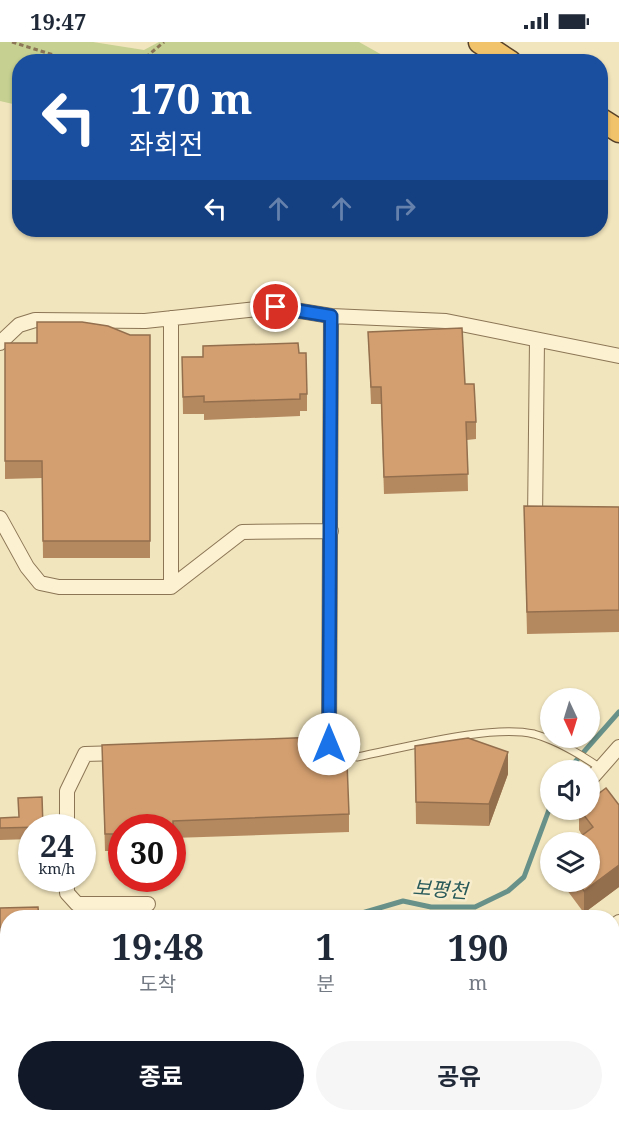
<!DOCTYPE html>
<html lang="ko">
<head>
<meta charset="utf-8">
<style>
  body { margin:0; font-family:"Noto Serif","Noto Sans KR",serif; background:#f6f6f7; color:#1f2937; height:100vh; display:flex; flex-direction:column; font-size:22px; white-space:nowrap }
  * { box-sizing:border-box; margin:0 }
  p { font-size:20px; color:#747a83 }
  .icon { flex:none; width:33px; height:33px; fill:none; stroke:currentColor; stroke-width:2; stroke-linecap:round; stroke-linejoin:round }
  .map { position:relative; flex:1; overflow:hidden }
  .details { position:absolute; left:0px; top:868px; width:620px; height:212px; display:flex; flex-direction:column; background:#fff; border-radius:24px 24px 0 0; box-shadow:0 2px 4px #0004 }
  .details>* { flex:none }
  .guide { position:absolute; left:12px; top:12px; width:596px; height:183px; border-radius:24px; box-shadow:0 2px 4px #0004; background:#1a4fa0; color:#fff; overflow:hidden }
  .needle { width:39px; rotate:176deg }
  .buttons { position:absolute; left:540px; top:646px; display:grid; gap:12px }
  .buttons a { display:grid; place-items:center; width:60px; height:60px; border-radius:50%; background:#fff; box-shadow:0 2px 4px #0004; font-size:30px }
  .speed { position:absolute; left:18px; top:772px; display:flex; gap:12px; font-size:30px; font-weight:700; text-align:center }
  .speed>* { display:grid; place-content:center; width:78px; height:78px; border-radius:50%; background:#fff; box-shadow:0 2px 4px #0004; line-height:1 }
  .speed small { font-size:15px; font-weight:400 }
  .speed .limit { border:9px solid #d22; background:#fff; color:#111 }
  .pin { position:absolute; display:grid; place-items:center; width:51px; height:51px; color:#fff; margin:-26px; border:3px solid #fff; border-radius:50%; box-shadow:0 2px 6px #0007 }
  .me { position:absolute; width:66px; margin:-33px; rotate:0deg; stroke-linejoin:round; filter:drop-shadow(0 0 4px #0008) }
  .turn { display:flex; align-items:center; gap:21px; height:126px; padding:0 18px; font-size:27px }
  .turn .icon { width:78px; height:78px; stroke-width:2.5 }
  .turn b { display:block; font-size:42px; line-height:51px }
  .lanes { display:flex; align-items:center; height:57px; padding:0 18px; background:#0003; justify-content:center; gap:30px; direction:ltr }
  .lanes .off { opacity:.35 }
  .eta { display:flex; justify-content:space-evenly; align-items:center; height:102px; text-align:center }
  .eta b { font-size:36px; font-weight:700; line-height:42px }
  .action { display:flex; gap:12px; margin-top:auto; padding:12px 18px }
  .action a { flex:1; height:69px; border-radius:36px; background:#111827; color:#fff; font-size:24px; font-weight:700; line-height:69px; text-align:center }
  .action a+a { background:#f6f6f7; color:#1f2937 }
  .status { display:flex; justify-content:space-between; align-items:center; height:42px; padding:0 30px; background:#fff; direction:ltr }
  .status svg { height:16px; fill:currentColor }
  .map>svg:first-child { display:block }
  .green { fill:#c5d091 }
  .lines { fill:none; stroke-linecap:round; stroke-linejoin:round }
  .stream { stroke:#689189; stroke-width:5 }
  .service-casing { stroke:#8b7555; stroke-width:9 }
  .minor-casing { stroke:#8b7555; stroke-width:16 }
  .trunk-casing { stroke:#58422a; stroke-width:25 }
  .path { stroke:#8b7555; stroke-width:3; stroke-dasharray:4.5 3; stroke-linecap:butt }
  .service { stroke:#fcf1d1; stroke-width:7 }
  .minor { stroke:#fcf1d1; stroke-width:14 }
  .trunk { stroke:#f1c46c; stroke-width:22 }
  .wall { fill:#b58960 }
  .shaded-wall { fill:#946f4e }
  .building { fill:#d39f70; stroke:#946f4e; stroke-width:1.5 }
  .route-casing { stroke:#114b97; stroke-width:15 }
  .route { stroke:#1a73e8; stroke-width:10 }
  .labels { text-anchor:middle; dominant-baseline:central; stroke-width:5; stroke-linejoin:round; paint-order:stroke }
  .water-label { font-size:20px; font-style:italic; fill:#295a5a; stroke:#f8eece }
</style>
</head>
<body>
<div class="status"><b>19:47</b><svg viewBox="0 0 49 12"><path d="M0 12V9h3v3zM5 12V6h3v6zM10 12V3h3v9zM15 12V0h3v12zM26 1h20v11H26zM47 4h2v5h-2z"/></svg></div>
<div class="map">
<svg width="619" height="1079" viewBox="0 0 619 1079">
  <rect width="100%" height="100%" fill="#f1e5bd"/>
  <path class="green" d="M 0,0 L 93,0 L 144,8 L 159,0 L 359,0 L 393,19 L 20,20 L 19,77 L 13,62 L 0,59 Z"/>
  <g class="lines">
    <path class="stream" d="M 567,729 L 619,670
      M 345,876 L 403,859 L 431,865 L 475,865 L 508,849 L 524,835 L 550,765
      M 0,926 L 8,926"/>
    <g class="service-casing">
      <path id="service" d="M 357,715 C 404,706 490,682 534,692 C 558,699 578,711 599,725"/>
    </g>
    <g class="minor-casing">
      <path id="minor" d="M 0,301 L 19,283 L 35,278 L 145,279 L 276,265 L 331,274 L 446,279 L 619,314
        M 0,476 L 27,525 L 40,541 L 59,545 L 171,545 L 242,490 L 331,489
        M 535,478 L 537,298
        M 171,545 L 171,276
        M 319,702 L 329,702 L 331,274
        M 590,738 L 619,705
        M 67,786 L 67,749 L 85,712 L 120,711
        M 67,837 L 67,851 L 77,862 L 148,862
        M 612,886 L 619,880
        M 612,1048 L 619,1048
        M 172,1072 L 174,1079
        M 1,1079 L 12,1072
        M 466,1079 L 484,1072"/>
    </g>
    <g class="trunk-casing">
      <path id="trunk" d="M 480,0 L 510,20
        M 600,77 L 619,89"/>
    </g>
    <path class="path" d="M 12,0 L 76,20
      M 140,20 L 164,0"/>
    <use href="#service" class="service"/>
    <use href="#minor" class="minor"/>
    <use href="#trunk" class="trunk"/>
  </g>
  <path class="wall" d="M 368,290 L 465,342 L 476,380 L 476,397 L 467,398 L 468,449 L 384,452 L 381,362 L 371,362 Z
    M 130,293 L 150,293 L 150,516 L 43,516 L 42,436 L 5,437 L 5,301 L 37,301 Z
    M 299,311 L 307,352 L 307,369 L 300,369 L 300,374 L 204,378 L 204,372 L 183,372 L 182,315 Z
    M 524,464 L 619,465 L 619,590 L 527,592 Z
    M 102,703 L 349,772 L 349,790 L 173,796 L 172,807 L 172,786 L 122,786 L 122,809 L 105,809 Z
    M 415,704 L 508,732 L 489,784 L 416,782 Z
    M 42,755 L 43,786 L 32,786 L 32,797 L 0,798 L 0,776 L 19,775 Z
    M 619,763 L 619,845 L 584,871 L 561,840 L 590,840 L 582,793 L 579,788 L 579,768 L 590,768 Z
    M 0,866 L 8,876 L 8,901 L 0,901 Z"/>
  <path class="shaded-wall" d="M 508,710 L 508,732 L 489,784 L 489,762 Z
    M 619,823 L 619,845 L 584,871 L 584,849 Z"/>
  <path class="building" d="M 37,280 L 82,280 L 108,284 L 130,293 L 150,293 L 150,499 L 43,499 L 42,419 L 5,419 L 5,301 L 37,301 Z
    M 462,286 L 465,342 L 474,342 L 475,360 L 476,380 L 466,380 L 468,432 L 384,435 L 381,345 L 371,345 L 368,290 Z
    M 298,301 L 299,311 L 306,311 L 307,352 L 300,352 L 300,357 L 204,360 L 204,354 L 183,355 L 182,315 L 203,315 L 203,304 Z
    M 524,464 L 619,465 L 619,568 L 527,570 Z
    M 346,694 L 349,772 L 173,779 L 173,790 L 172,786 L 122,786 L 122,792 L 105,792 L 102,703 Z
    M 468,696 L 508,710 L 489,762 L 416,760 L 415,704 Z
    M 606,746 L 619,763 L 619,823 L 584,849 L 578,840 L 590,840 L 590,801 L 572,801 L 593,785 L 580,768 L 590,768 L 590,758 Z
    M 42,755 L 43,785 L 0,786 L 0,776 L 19,775 L 18,756 Z
    M 38,865 L 39,876 L 8,876 L 8,889 L 0,889 L 0,866 Z"/>
  <g class="lines">
    <g class="route-casing">
      <path id="route" d="M 276,265 L 331,274 L 329,702"/>
    </g>
    <use href="#route" class="route"/>
  </g>
  <g class="labels">
    <g class="water-label">
      <text transform="translate(440 847) rotate(4)">보평천</text>
    </g>
  </g>
</svg>
<div class="buttons">
<a><svg class="needle" viewBox="-14 -14 28 28"><path d="M0-13l5 13h-10z" fill="#e53935"/><path d="M0 13l5-13h-10z" fill="#747a83"/></svg></a>
<a><svg class="icon" aria-label="sound" viewBox="0 0 24 24"><path d="M4 9h4l5-4v14l-5-4H4zM17 9q2 3 0 6"/></svg></a>
<a><svg class="icon" aria-label="layers" viewBox="0 0 24 24"><path d="M12 4l9 5-9 5-9-5zM3 14l9 5 9-5"/></svg></a>
</div>
<div class="speed"><div>24<small>km/h</small></div><div class="limit">30</div></div>
<div class="pin" style="left:276px;top:265px;background:#d93025"><svg class="icon" aria-label="arrive" viewBox="0 0 24 24"><path d="M6 21V4h12l-3 4 3 4H6"/></svg></div>
<svg class="me" style="left:329px;top:702px" viewBox="-20 -20 40 40"><circle r="19" fill="#fff"/><path d="M0-13L10 11 0 6-10 11z" fill="#1a73e8"/></svg>
<div class="guide">
<div class="turn"><svg class="icon" aria-label="left" viewBox="0 0 24 24"><path d="M17 20v-9H6M10 6l-5 5 5 5"/></svg><div><b>170 m</b>좌회전</div></div>
<div class="lanes"><svg class="icon" aria-label="left" viewBox="0 0 24 24"><path d="M17 20v-9H6M10 6l-5 5 5 5"/></svg><svg class="icon off" aria-label="ahead" viewBox="0 0 24 24"><path d="M12 20V5M6 11l6-6 6 6"/></svg><svg class="icon off" aria-label="ahead" viewBox="0 0 24 24"><path d="M12 20V5M6 11l6-6 6 6"/></svg><svg class="icon off" aria-label="right" viewBox="0 0 24 24"><path d="M7 20v-9h11M14 6l5 5-5 5"/></svg></div>
</div>
<section class="details">
<div class="eta">
<div><b>19:48</b><p>도착</p></div>
<div><b>1</b><p>분</p></div>
<div><b>190</b><p>m</p></div>
</div>
<div class="action"><a>종료</a><a>공유</a></div>
</section>
</div>
</body>
</html>
